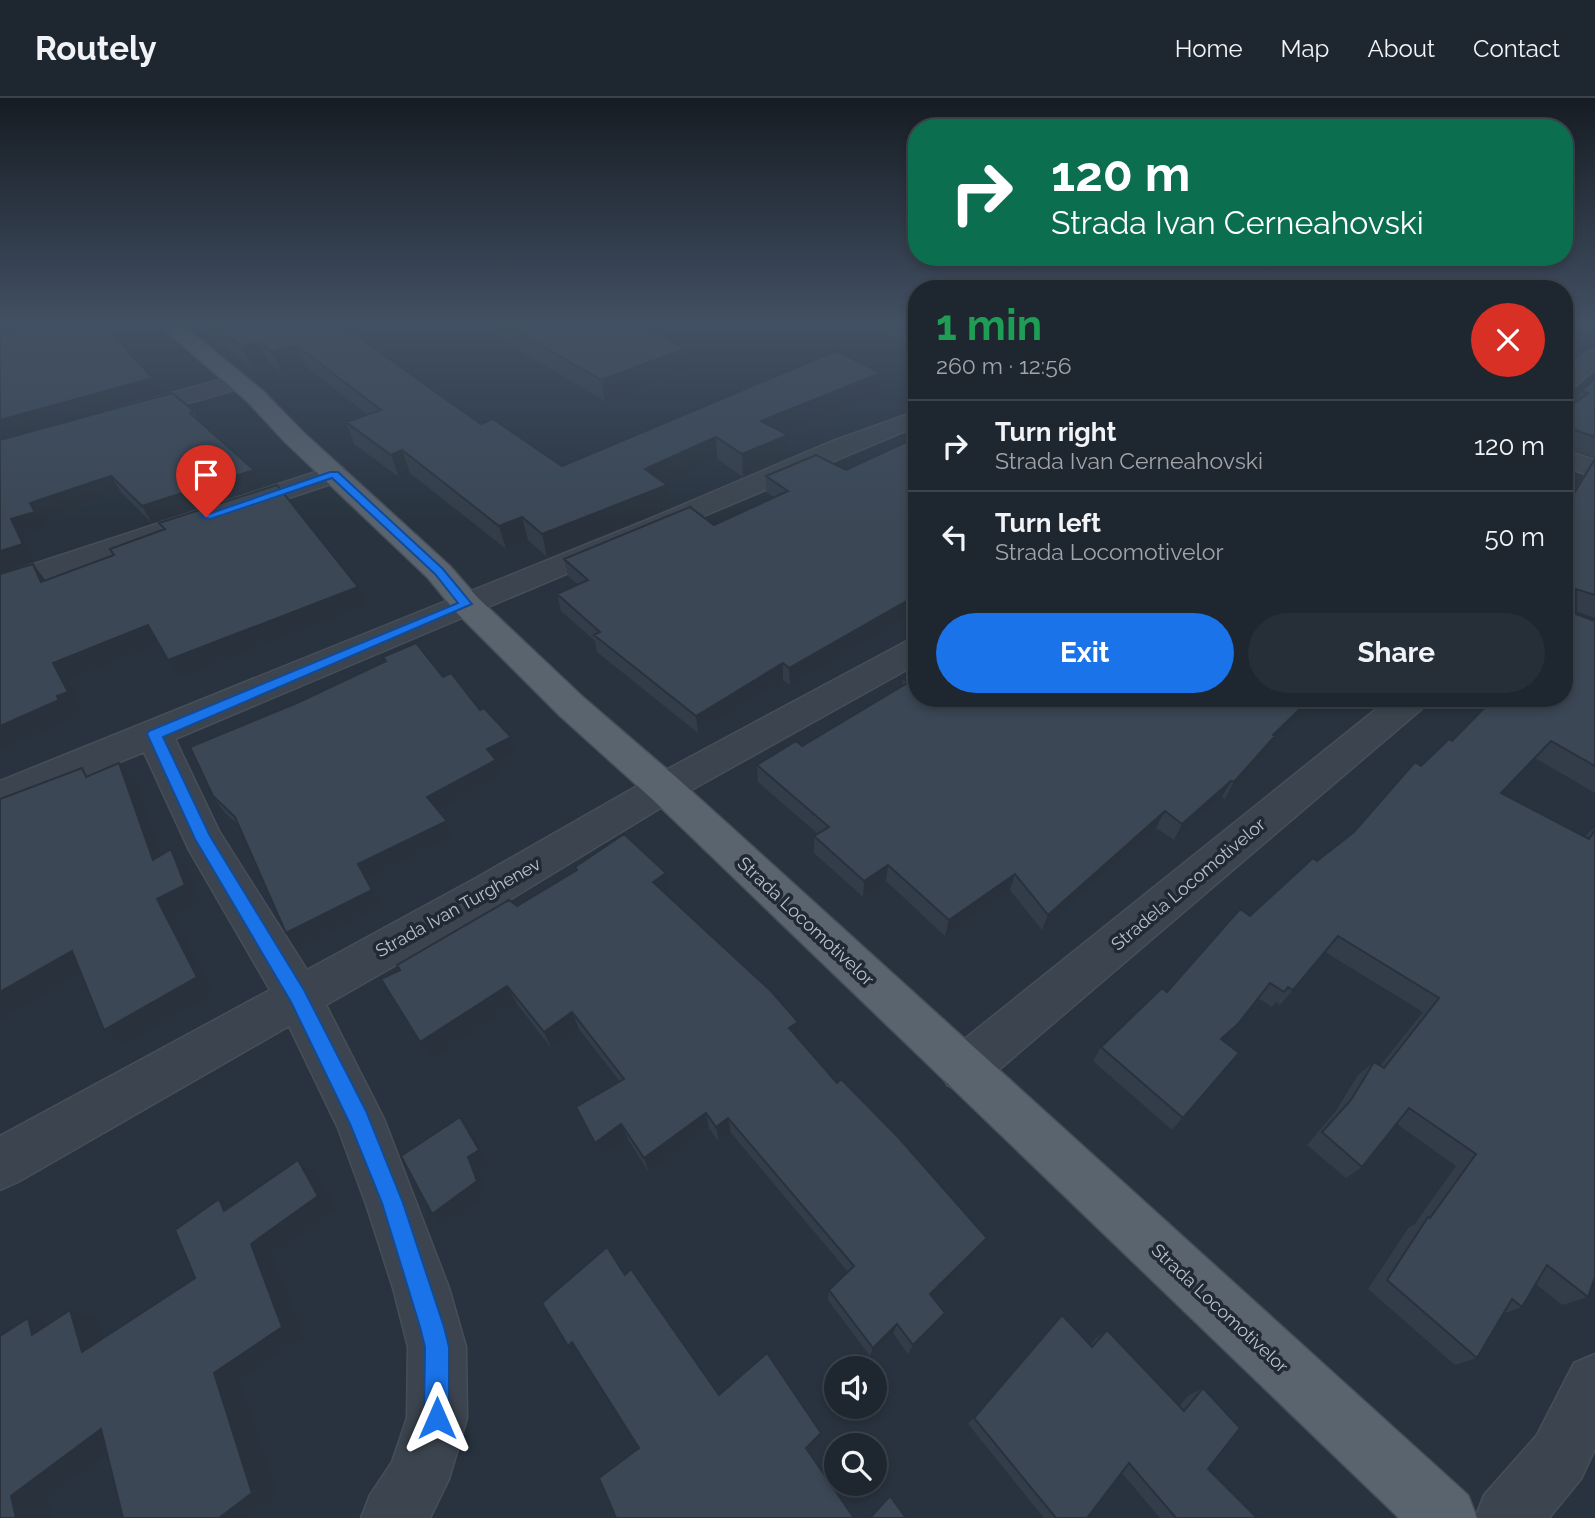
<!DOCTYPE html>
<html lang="en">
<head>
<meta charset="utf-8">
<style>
  body { margin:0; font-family:Raleway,sans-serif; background:#262e37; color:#f1f3f6; height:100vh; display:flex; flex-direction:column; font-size:26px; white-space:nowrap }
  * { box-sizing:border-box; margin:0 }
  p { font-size:23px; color:#a1a5aa }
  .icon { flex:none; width:38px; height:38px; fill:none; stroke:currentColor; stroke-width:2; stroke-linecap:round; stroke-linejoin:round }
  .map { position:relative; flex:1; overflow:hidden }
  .details { position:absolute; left:908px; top:182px; width:665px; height:427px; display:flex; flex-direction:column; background:#1e262f; border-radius:28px; box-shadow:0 4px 10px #0003,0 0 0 2px #3c434b }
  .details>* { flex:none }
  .top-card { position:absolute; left:908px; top:21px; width:665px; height:147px; border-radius:28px; box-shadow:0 4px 10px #0003,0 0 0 2px #3c434b; background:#0b6e4f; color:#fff; overflow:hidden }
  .controls { position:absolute; left:824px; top:1258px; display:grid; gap:14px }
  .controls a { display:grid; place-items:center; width:63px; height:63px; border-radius:50%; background:#1e262f; box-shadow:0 4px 10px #0003,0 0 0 2px #3c434b; font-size:35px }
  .pin { position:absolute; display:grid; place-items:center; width:60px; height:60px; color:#fff; margin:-72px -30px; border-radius:50% 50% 50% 0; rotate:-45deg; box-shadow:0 0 7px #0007 }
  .pin .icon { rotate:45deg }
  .me { position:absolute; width:77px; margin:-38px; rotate:0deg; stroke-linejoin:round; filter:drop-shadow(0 0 5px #0008) }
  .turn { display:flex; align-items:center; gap:24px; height:147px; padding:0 28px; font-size:32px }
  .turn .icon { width:91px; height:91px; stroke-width:2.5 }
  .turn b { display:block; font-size:49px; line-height:60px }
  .round { display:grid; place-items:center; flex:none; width:74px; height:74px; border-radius:37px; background:#262e37 }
  .summary { display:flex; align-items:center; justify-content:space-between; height:119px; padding:0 28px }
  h1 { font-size:42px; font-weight:700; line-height:52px; color:#1e9e55 }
  .cta { display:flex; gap:14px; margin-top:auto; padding:14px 28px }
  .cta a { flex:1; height:80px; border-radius:42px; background:#1a73e8; color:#fff; font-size:28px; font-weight:700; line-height:80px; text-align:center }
  .cta a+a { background:#262e37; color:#f1f3f6 }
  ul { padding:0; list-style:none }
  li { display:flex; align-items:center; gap:21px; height:91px; padding:0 28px; border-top:2px solid #3c434b }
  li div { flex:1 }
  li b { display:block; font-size:26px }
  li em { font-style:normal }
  header { display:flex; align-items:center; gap:42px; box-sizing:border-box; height:98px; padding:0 35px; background:#1e262f; border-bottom:2px solid #3c434b }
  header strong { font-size:33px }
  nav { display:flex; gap:38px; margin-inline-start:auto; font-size:24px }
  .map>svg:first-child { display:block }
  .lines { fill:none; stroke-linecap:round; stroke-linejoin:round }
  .minor-casing { stroke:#464e58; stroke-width:3 }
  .major-casing { stroke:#464e58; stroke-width:3 }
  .minor { fill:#3c454f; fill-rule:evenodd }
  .major { fill:#5a646f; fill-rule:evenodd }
  .wall { fill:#333d49 }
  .shaded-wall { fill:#29323c }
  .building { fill:#3b4755; stroke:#29323c; stroke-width:2 }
  .route { fill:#1a73e8; stroke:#114b97; stroke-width:2 }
  .labels { text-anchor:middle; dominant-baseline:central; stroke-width:7; stroke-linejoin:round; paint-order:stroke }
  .street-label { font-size:18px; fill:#b9c0ca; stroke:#212a34 }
</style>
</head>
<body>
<header>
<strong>Routely</strong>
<nav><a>Home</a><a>Map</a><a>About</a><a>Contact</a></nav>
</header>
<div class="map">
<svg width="1595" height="1420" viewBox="0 0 1595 1420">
  <rect width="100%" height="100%" fill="#28333f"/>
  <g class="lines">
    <g class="minor-casing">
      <path id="minor" d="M 875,226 L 903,226 L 917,231 L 917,245 L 878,230 Z
        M 1595,252 L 1595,271 L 1572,291 L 1564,293 L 1564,274 L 1587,254 Z
        M 237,277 L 245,279 L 249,284 L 245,289 L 128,322 L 119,320 L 116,315 L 119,310 Z
        M 917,313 L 917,328 L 175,641 L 219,733 L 307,872 L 476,780 L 651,680 L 905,544 L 917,541 L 917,566 L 677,700 L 506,804 L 326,907 L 384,1021 L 449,1190 L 466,1249 L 467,1320 L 449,1381 L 430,1420 L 361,1420 L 370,1397 L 392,1364 L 407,1320 L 408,1249 L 393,1190 L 366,1106 L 338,1030 L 289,928 L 18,1084 L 0,1092 L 0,1038 L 270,892 L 189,752 L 144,654 L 0,713 L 0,683 L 647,422 L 833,343 Z
        M 1564,352 L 1595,362 L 1595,379 L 1564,369 Z
        M 334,368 L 343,370 L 347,376 L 343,382 L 0,496 L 0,477 Z
        M 1390,600 L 1430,600 L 1425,608 L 981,987 L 964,994 L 947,987 L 940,971 L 947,955 Z
        M 1595,1256 L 1595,1351 L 1581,1381 L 1549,1420 L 1475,1420 L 1484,1397 L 1537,1337 L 1574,1265 Z"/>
    </g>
    <g class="major-casing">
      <path id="major" d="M 158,226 L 181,226 L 263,293 L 303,334 L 450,468 L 477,499 L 584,600 L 677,680 L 1468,1397 L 1477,1420 L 1399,1420 L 651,700 L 560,618 L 455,513 L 428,480 L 285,344 L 247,303 Z"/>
    </g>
    <use href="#minor" class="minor"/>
    <use href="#major" class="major"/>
  </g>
  <path class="wall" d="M 198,226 L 438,226 L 369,247 L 481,326 L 562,368 L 879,296 L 785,335 L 788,337 L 788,359 L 743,379 L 717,361 L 665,385 L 670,410 L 547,459 L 528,442 L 506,451 L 410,375 L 399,379 L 354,346 L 346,324 L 367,316 L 305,268 L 281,275 L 269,265 L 252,270 L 212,240 Z
    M 474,226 L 639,226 L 687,272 L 605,303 Z
    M 1595,280 L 1595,360 L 1564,349 L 1564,313 L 1572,308 L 1582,293 Z
    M 194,313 L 199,323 L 262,389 L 152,425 L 121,394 L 42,422 L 47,431 L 24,438 L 36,463 L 0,475 L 0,342 Z
    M 816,357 L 790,587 L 783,582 L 698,635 L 597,554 L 595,543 L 561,513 L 557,496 L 577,486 L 568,478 L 564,461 L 714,427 L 774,399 L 766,394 L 766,378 Z
    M 1595,361 L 1595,520 L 1576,513 L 1576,516 L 1595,523 L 1595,695 L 1535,660 L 1501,695 L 1585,738 L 1595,729 L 1595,1179 L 1588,1199 L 1562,1207 L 1536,1186 L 1522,1209 L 1503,1216 L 1477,1260 L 1455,1267 L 1368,1191 L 1409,1129 L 1414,1127 L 1456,1068 L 1397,1026 L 1362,1069 L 1346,1080 L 1307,1047 L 1335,1014 L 1358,977 L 1374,964 L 1380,968 L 1423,914 L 1325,854 L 1280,907 L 1276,904 L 1272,909 L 1258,900 L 1223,943 L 1239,955 L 1172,1032 L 1093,963 L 1101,949 L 1167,894 L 1250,818 L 1317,763 L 1354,734 L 1421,668 L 1452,643 L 1564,600 L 1569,401 L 1583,378 Z
    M 383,559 L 443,579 L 511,639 L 517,655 L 498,665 L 503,678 L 439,713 L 447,723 L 455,739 L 368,782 L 382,808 L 298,850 L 239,727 L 225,715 L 213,698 L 297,605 L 385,564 Z
    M 903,580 L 1269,648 L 1265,655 L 1225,701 L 1222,699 L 1174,742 L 1156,730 L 1042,832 L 1010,792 L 945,838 L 886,783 L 863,799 L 814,755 L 814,738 L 818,736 L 758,684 L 757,667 L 802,648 L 902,588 Z
    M 575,769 L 666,775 L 669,795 L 667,797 L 837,985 L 987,1140 L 979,1152 L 932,1199 L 939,1225 L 908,1256 L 893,1235 L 870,1258 L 828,1202 L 829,1192 L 848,1174 L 731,1035 L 719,1044 L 709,1030 L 649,1075 L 628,1041 L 602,1059 L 576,1009 L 620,984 L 579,931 L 552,951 L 517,906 L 433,961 L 400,872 L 517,808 L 576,773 Z
    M 1062,1217 L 1090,1247 L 1096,1240 L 1107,1232 L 1179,1308 L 1189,1297 L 1203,1290 L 1208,1371 L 1257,1420 L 1160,1420 L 1121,1374 L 1087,1420 L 1044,1420 L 968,1326 L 1053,1226 Z"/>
  <path class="shaded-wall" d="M 0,226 L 41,226 L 0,235 Z
    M 365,226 L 438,226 L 354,252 L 347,231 Z
    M 1564,226 L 1574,226 L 1564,233 Z
    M 259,244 L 269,265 L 252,270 L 243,249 Z
    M 296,247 L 305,268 L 281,275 L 272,254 Z
    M 685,251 L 687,272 L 605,303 L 601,282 Z
    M 881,275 L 879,296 L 761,345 L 761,323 Z
    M 153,280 L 161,296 L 0,341 L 0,322 Z
    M 788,337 L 788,359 L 743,379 L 742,356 Z
    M 716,339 L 717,361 L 648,393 L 645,371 Z
    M 402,352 L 410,375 L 399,379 L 391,357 Z
    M 254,372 L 262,389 L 152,425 L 142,408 Z
    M 111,378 L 121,394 L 42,422 L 47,431 L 24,438 L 36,463 L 0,475 L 0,453 L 11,421 L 30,405 Z
    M 667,387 L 670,410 L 547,459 L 542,436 Z
    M 522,419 L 528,442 L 506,451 L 499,428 Z
    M 33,466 L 46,483 L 41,484 Z
    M 358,489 L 366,506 L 180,579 L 168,562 Z
    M 917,497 L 917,513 L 790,587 L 789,570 Z
    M 148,527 L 160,544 L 67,582 L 82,611 L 71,615 L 73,619 L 0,652 L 0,628 L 57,598 L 53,565 Z
    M 783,565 L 783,582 L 698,635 L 696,618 Z
    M 1311,600 L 1319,600 L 1269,648 L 1265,655 L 1225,701 L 1234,684 L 1273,637 Z
    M 511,639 L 517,655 L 498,665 L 503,678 L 435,715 L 427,699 L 487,651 Z
    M 119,665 L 135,683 L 168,779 L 153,762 Z
    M 1231,683 L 1222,699 L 1174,742 L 1182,726 Z
    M 1165,713 L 1156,730 L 1042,832 L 1048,817 Z
    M 447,723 L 455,739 L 368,782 L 382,808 L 298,850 L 286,835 L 358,766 Z
    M 171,751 L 186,768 L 201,804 L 173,818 L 213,895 L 124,947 L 104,932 L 157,801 Z
    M 888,767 L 886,783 L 863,799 L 864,783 Z
    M 666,775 L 669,795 L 657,804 L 653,784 Z
    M 1015,776 L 1010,792 L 945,838 L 949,822 Z
    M 72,853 L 91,869 L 0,922 L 0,894 Z
    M 507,888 L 517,906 L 433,961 L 420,944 Z
    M 572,914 L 579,931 L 552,951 L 544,934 Z
    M 798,924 L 798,941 L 789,930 Z
    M 1238,926 L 1226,940 L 1210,955 L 1221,941 Z
    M 706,1015 L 709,1030 L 649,1075 L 644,1060 Z
    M 460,1019 L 471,1033 L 489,1066 L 479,1072 L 488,1096 L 445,1128 L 432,1116 L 468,1059 Z
    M 728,1020 L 731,1035 L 719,1044 L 716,1029 Z
    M 621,1026 L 628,1041 L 602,1059 L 595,1045 Z
    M 298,1062 L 317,1077 L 336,1111 L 272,1158 L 303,1238 L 239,1283 L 277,1398 L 248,1420 L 219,1420 L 214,1275 L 251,1146 Z
    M 219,1101 L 241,1115 L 224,1113 Z
    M 987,1140 L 979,1152 L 925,1207 L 930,1196 Z
    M 70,1212 L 100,1222 L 113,1262 L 82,1254 Z
    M 945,1215 L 939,1225 L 908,1256 L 913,1247 Z
    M 28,1220 L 60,1230 L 32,1237 Z
    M 897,1226 L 893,1235 L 870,1258 L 873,1250 Z
    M 572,1244 L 579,1251 L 575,1255 L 568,1248 Z
    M 101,1331 L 132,1336 L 47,1400 L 52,1420 L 16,1420 L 11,1398 Z
    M 821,1335 L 820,1339 L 806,1354 L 806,1350 Z"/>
  <path class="building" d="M 40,226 L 105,226 L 129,255 L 153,280 L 0,322 L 0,235 Z
    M 211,226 L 365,226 L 347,231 L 481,326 L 493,321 L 562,368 L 836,253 L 881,275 L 761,323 L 788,337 L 742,356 L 716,339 L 645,371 L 667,387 L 542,436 L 522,419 L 499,428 L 402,352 L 391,357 L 346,324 L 381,312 L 296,247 L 272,254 L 259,244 L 243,249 Z
    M 504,226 L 639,226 L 685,251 L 601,282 Z
    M 1595,280 L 1595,339 L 1564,328 L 1564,313 L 1588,295 L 1582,293 Z
    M 172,295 L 194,313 L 190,315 L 254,372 L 142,408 L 111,378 L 30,405 L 35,414 L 11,421 L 23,446 L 0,453 L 0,342 Z
    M 917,339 L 917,497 L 789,570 L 783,565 L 696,618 L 594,537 L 600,534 L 557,496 L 588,482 L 564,461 L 690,409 L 714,427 L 788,393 L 766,378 L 816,357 L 846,372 Z
    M 1595,361 L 1595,497 L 1576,491 L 1576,516 L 1595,523 L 1595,668 L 1551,643 L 1501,695 L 1589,741 L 1595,732 L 1595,1179 L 1588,1199 L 1547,1167 L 1522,1209 L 1512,1201 L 1477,1260 L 1387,1182 L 1428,1119 L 1430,1120 L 1476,1056 L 1409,1010 L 1362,1069 L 1322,1034 L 1351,1002 L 1374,964 L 1384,970 L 1439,900 L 1338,838 L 1293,892 L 1288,889 L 1284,894 L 1270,885 L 1238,926 L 1221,941 L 1239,955 L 1183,1020 L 1101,949 L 1162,890 L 1167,894 L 1240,811 L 1250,818 L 1313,760 L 1317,763 L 1354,734 L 1415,664 L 1421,668 L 1449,641 L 1452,643 L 1494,600 L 1564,600 L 1564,399 L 1570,402 Z
    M 277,387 L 358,489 L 168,562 L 148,527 L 53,565 L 68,594 L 57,598 L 59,602 L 0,628 L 0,476 L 33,466 L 41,484 L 114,457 L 110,451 L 165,431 L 159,425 Z
    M 416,545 L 443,579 L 451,575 L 480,612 L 484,610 L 511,639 L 487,651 L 496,662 L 427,699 L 447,723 L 358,766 L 372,792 L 286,835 L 235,719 L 213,698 L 190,649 L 297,605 L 386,563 L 383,559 Z
    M 917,571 L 917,600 L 1311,600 L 1273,637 L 1275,638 L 1234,684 L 1231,683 L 1182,726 L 1165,713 L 1048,817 L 1015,776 L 949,822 L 888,767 L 864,783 L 814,738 L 829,729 L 757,667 L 796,643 L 802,648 L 909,584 L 903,580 Z
    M 119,665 L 153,762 L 171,751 L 185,787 L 157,801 L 197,879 L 104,932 L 72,853 L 0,894 L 0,701 L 82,670 L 86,679 Z
    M 624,736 L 666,775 L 653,784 L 771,893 L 798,924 L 789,930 L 837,985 L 841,981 L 898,1039 L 987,1140 L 930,1196 L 945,1215 L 913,1247 L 897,1226 L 873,1250 L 829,1192 L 854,1168 L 728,1020 L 716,1029 L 706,1015 L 644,1060 L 621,1026 L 595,1045 L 576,1009 L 624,981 L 572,914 L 544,934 L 507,888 L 420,944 L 381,881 L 400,872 L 397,867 L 509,802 L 517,808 L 577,772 L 575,769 Z
    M 460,1019 L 479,1052 L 468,1059 L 477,1083 L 432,1116 L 401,1058 Z
    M 298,1062 L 318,1098 L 251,1146 L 282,1229 L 214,1275 L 252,1395 L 219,1420 L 123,1420 L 101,1331 L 11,1398 L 16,1420 L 0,1420 L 0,1238 L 28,1220 L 32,1237 L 70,1212 L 82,1254 L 195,1180 L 175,1132 L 219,1101 L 224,1113 Z
    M 607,1149 L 625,1177 L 631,1171 L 719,1297 L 767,1255 L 821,1335 L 806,1350 L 854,1420 L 616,1420 L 599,1380 L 639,1350 L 572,1244 L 568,1248 L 542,1205 Z
    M 1062,1217 L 1092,1249 L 1107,1232 L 1184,1313 L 1203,1290 L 1240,1330 L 1208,1371 L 1257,1420 L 1176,1420 L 1129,1365 L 1087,1420 L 1056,1420 L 974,1320 Z
    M 890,1398 L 906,1420 L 870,1420 Z"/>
  <linearGradient id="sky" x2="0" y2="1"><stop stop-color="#161c23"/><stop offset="0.53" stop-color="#425063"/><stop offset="1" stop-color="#425063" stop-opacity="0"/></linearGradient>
  <rect width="1595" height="425" fill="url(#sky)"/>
  <path class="route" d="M 330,374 L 338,374 L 443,471 L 472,506 L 163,639 L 210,738 L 304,892 L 366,1013 L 403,1105 L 444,1229 L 449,1249 L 449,1320 L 446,1329 L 437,1333 L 428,1329 L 424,1320 L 425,1249 L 420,1229 L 382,1105 L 350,1026 L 291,904 L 195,741 L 147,636 L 149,633 L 458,505 L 435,476 L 332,380 L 210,421 L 200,419 Z"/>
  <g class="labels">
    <g class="street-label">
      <text transform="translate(1188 786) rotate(-40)">Stradela Locomotivelor</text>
      <text transform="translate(458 809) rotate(-29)">Strada Ivan Turghenev</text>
      <text transform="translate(806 823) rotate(43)">Strada Locomotivelor</text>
      <text transform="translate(1220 1210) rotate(43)">Strada Locomotivelor</text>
    </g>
  </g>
</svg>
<div class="controls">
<a><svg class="icon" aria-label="sound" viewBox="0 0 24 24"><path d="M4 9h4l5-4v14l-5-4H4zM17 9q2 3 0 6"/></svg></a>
<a><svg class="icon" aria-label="search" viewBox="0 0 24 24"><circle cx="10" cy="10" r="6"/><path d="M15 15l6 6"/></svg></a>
</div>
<div class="pin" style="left:206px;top:419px;background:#d93025"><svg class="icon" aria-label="arrive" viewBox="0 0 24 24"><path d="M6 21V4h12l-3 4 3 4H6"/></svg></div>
<svg class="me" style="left:437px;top:1320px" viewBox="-20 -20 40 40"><path d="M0-17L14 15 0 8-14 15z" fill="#1a73e8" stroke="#fff" stroke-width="4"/></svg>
<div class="top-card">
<div class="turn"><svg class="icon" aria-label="right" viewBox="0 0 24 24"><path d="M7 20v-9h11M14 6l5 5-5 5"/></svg><div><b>120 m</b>Strada Ivan Cerneahovski</div></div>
</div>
<section class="details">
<div class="summary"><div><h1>1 min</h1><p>260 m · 12:56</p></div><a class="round" style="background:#d93025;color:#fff"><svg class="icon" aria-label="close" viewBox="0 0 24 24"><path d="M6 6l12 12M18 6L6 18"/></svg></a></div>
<ul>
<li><svg class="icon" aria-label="right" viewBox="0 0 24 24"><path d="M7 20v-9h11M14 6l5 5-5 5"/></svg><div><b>Turn right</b><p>Strada Ivan Cerneahovski</p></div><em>120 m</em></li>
<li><svg class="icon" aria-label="left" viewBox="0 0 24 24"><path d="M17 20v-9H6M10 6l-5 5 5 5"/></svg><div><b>Turn left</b><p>Strada Locomotivelor</p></div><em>50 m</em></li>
</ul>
<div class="cta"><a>Exit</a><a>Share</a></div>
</section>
</div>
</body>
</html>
